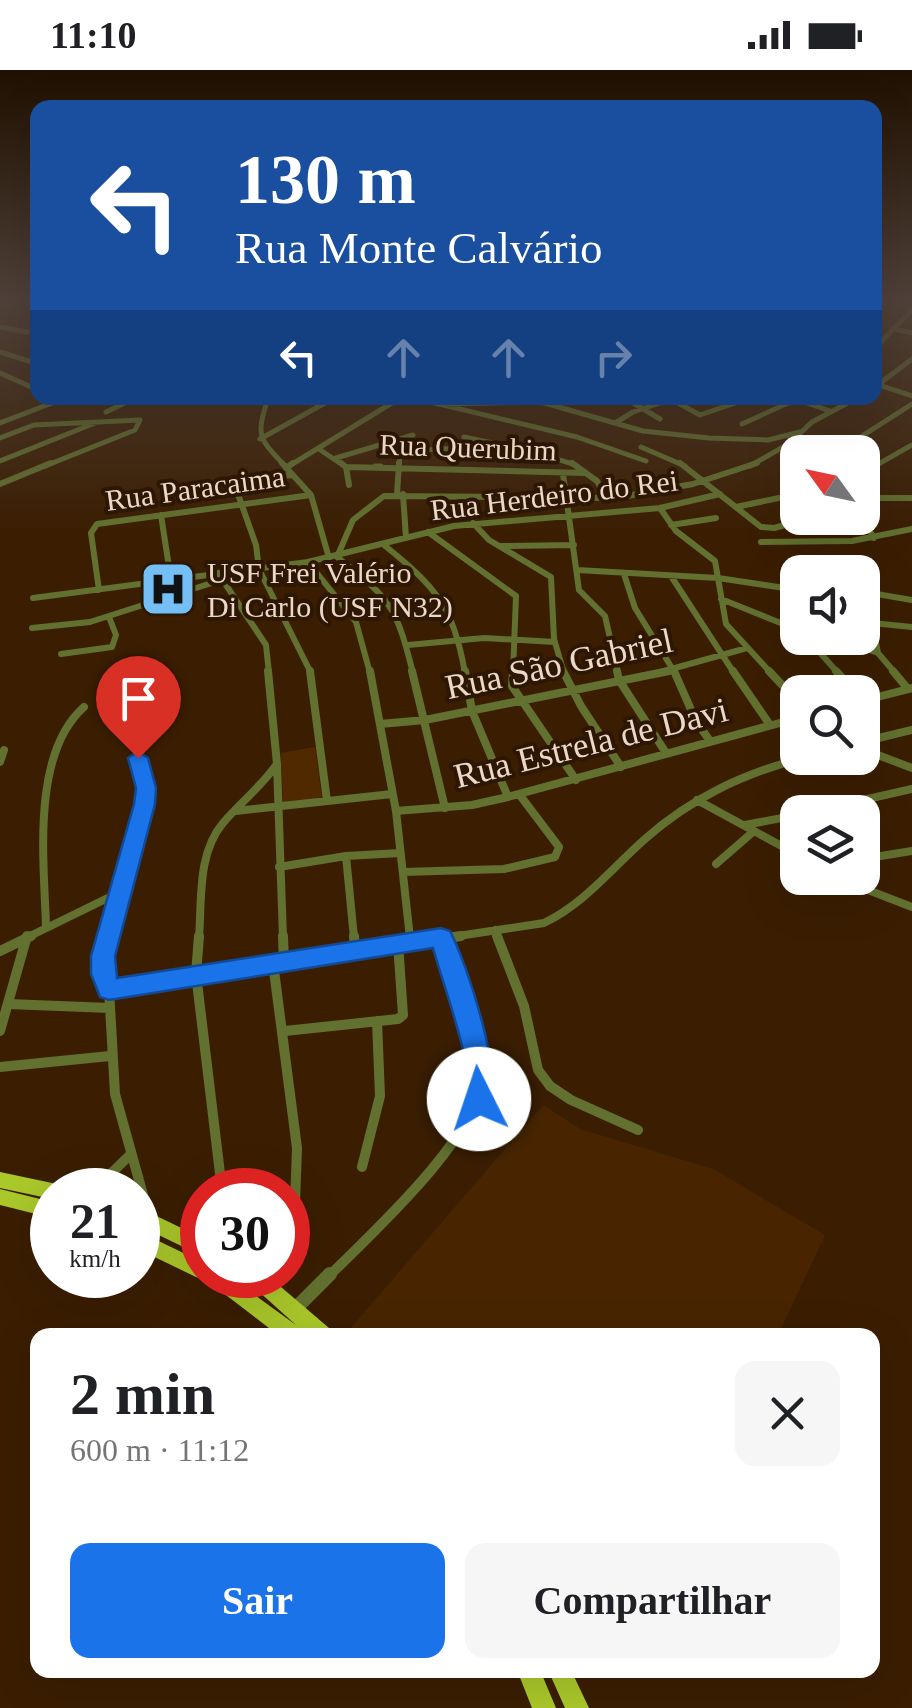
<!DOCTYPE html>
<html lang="pt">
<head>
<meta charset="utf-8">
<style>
  body { margin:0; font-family:Georgia,serif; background:#f6f6f6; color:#202124; height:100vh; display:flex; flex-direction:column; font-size:38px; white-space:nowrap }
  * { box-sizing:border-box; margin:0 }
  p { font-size:32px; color:#757577 }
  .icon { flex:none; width:55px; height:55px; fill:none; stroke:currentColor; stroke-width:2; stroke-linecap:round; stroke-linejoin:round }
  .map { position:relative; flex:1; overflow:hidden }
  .side { position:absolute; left:30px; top:1258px; width:850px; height:350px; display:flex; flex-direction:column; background:#fff; border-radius:20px; box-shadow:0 10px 40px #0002 }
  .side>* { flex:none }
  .banner { position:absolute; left:30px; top:30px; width:852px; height:305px; border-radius:20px; box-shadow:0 10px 40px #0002; background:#1a4fa0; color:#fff; overflow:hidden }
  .needle { width:65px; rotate:303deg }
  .buttons { position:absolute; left:780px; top:365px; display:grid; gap:20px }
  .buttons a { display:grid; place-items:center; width:100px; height:100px; border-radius:20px; background:#fff; box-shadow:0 10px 40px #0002; font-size:50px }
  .speed { position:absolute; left:30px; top:1098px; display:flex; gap:20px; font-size:50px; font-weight:700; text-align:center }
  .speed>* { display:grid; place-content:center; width:130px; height:130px; border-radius:50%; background:#fff; box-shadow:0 10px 40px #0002; line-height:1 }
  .speed small { font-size:25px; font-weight:400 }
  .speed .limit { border:15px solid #d22; background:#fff; color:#111 }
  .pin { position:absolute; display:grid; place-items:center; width:85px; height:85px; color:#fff; margin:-102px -42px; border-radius:50% 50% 50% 0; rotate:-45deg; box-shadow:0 0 10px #0007 }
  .pin .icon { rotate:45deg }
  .me { position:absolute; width:110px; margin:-55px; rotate:356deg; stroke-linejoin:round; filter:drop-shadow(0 0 8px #0008) }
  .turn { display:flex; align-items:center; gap:35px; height:210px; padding:0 40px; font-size:45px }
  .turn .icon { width:130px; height:130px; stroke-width:2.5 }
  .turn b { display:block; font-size:70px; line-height:85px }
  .lanes { display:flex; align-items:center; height:95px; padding:0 40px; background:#0003; justify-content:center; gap:50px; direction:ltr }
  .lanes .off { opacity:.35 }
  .round { display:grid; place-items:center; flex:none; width:105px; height:105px; border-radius:20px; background:#f6f6f6 }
  .summary { display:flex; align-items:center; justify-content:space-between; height:170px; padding:0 40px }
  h1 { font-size:60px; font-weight:800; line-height:75px }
  .button { display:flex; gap:20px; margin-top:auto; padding:20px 40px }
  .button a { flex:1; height:115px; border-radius:20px; background:#1a73e8; color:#fff; font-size:40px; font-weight:800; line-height:115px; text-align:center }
  .button a+a { background:#f6f6f6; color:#202124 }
  .status { display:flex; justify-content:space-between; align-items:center; height:70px; padding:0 50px; background:#fff; direction:ltr }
  .status svg { height:28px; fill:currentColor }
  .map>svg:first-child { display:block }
  .built { fill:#482500 }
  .green { fill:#512900 }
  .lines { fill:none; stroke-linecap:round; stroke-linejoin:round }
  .minor-far4 { stroke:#62712f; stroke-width:5 }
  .minor-far3 { stroke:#62712f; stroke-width:6 }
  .minor-far2 { stroke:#62712f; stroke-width:8 }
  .minor-far1 { stroke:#62712f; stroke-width:10 }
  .minor { stroke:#62712f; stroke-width:14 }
  .trunk { fill:#aac82a; fill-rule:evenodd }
  .route { fill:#1a73e8; stroke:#114b97; stroke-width:2.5 }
  .labels { text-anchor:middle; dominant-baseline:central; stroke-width:8; stroke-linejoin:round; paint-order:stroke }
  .far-street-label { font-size:30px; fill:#ecd8c9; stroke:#2d1703 }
  .far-poi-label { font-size:30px; fill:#ecd8c9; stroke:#2d1703; text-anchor:start }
  .street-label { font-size:35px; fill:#ecd8c9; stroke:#2d1703 }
</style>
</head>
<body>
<div class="status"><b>11:10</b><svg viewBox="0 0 49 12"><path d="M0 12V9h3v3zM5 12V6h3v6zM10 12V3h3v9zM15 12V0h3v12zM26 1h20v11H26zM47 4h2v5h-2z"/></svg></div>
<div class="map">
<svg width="912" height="1638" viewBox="0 0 912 1638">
  <rect width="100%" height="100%" fill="#3b1e02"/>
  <path class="built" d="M 543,1035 L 580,1059 L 713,1099 L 825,1165 L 778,1265 L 352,1265 L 349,1260 Z"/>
  <path class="green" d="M 315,677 L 322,729 L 283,734 L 281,683 Z"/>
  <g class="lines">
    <path class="minor-far4" d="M 0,257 L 27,262
      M 895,259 L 912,263
      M 875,278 L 912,240
      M 0,282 L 38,294
      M 0,303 L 38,320
      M 879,315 L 912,326
      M 875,317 L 912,289
      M 268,328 C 256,367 258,367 285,396
      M 414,328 L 577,367 L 646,391
      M 625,328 L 660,349
      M 669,328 L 700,345 L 750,328
      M 793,328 L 830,341
      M 439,334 L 541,332 L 643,361 L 709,368 L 768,370 L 800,362
      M 106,342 L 135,328
      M 0,353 L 65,328
      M 615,353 L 633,342 L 672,329
      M 742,354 L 799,328
      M 464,367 L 525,380
      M 0,368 L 34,355 L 140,350 L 135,360 L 45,396
      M 260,369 L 334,328
      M 641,377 L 685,396
      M 319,379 L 344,396
      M 837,382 L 912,334
      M 336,388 L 413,365
      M 0,391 L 95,353
      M 289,396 L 400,328
      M 375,396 L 381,396
      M 399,396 L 400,386 C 431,371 546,381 577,396
      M 750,396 L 790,373 L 812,352 L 857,328
      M 875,396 L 912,375"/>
    <path class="minor-far3" d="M 282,393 L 311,425 L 329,488
      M 341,393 L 346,397 L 349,415
      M 572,393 L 597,411 L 607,428
      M 680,393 L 761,457 L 774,458 L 811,448
      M 346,397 L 585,403
      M 286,398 L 293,393
      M 862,403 L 879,393
      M 563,404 L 579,520 L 605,546 L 618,603
      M 234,413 L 256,475 L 259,499 L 311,603
      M 0,414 L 51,393
      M 168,421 L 292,405
      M 397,424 L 399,393
      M 403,424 L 406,468
      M 862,428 L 912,428
      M 736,437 L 798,424
      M 660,438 L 676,461 L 715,491 L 726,554 L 771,603
      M 161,445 L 171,510
      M 862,448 L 874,468
      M 473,453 L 489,470 L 551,507 L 554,569 L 564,603
      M 671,455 L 716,448
      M 428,462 L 516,526 L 513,603
      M 761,472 L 852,471 L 912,459
      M 384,475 C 436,517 453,536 465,603
      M 502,476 L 574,475
      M 337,487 L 353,450 L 384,426 L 616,428 L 693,414 L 757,393
      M 337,487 C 391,529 396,536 413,603
      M 308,492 L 356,552 L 370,603
      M 577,500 L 718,508 L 798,520
      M 218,503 L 266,575 L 269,603
      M 624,504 L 635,538 L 675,603
      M 671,506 L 734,603
      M 99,520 L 91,463 L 97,454 L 311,425
      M 865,522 L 912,530
      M 867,523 L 878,583 L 895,603
      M 33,528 L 308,492 L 454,456 L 660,438 L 720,424
      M 721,529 L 798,560
      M 872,553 L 912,557
      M 32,558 L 90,552 L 221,510
      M 807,568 L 838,603
      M 835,568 L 878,583
      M 408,575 L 484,568 L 555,572
      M 61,584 L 112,577 L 116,565 L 109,547
      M 657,603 L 747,578"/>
    <path class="minor-far2" d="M 268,601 L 277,694 L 283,868
      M 310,601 L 327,731
      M 370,601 L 396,741 L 410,868
      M 412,601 L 445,738
      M 465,601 L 472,641 L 508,727
      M 513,601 L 512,616 L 576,710
      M 563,601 L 581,636 L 621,697
      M 617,601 L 619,610 L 666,683
      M 674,601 L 696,651 L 710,671
      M 733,601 L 770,655
      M 769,601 L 798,632
      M 836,601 L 855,622
      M 893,601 L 908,619
      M 862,631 L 912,618
      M 380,654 L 425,650 L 669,601
      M 862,672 L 912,660
      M 862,679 L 912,698
      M 0,692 L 4,680
      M 697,730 L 798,785
      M 236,741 L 392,724
      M 396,741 L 472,735 L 508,727 L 798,648
      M 810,742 L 912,719
      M 745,755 L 798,745
      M 346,786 L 354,868
      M 862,789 L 912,781
      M 716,794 L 754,761
      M 279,797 L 346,786 L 400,783
      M 403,802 L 504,799 L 555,787 L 559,777 L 519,724
      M 837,808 L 912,837
      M 46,856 C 44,791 31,684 84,637
      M 495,860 L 498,868
      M 26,868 L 118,823
      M 108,868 L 144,734 C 147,708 136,684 139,658
      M 199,868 C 202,830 197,784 223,753 C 241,732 261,717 277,694
      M 445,868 L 544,853 C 585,833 611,799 645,769 C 691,728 743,704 802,688"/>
    <path class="minor-far1" d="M 109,866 L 102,897 L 109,919 L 115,1024 L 150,1150
      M 199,866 L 196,904 L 222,1120
      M 283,866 L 284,892
      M 354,866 L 355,879
      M 410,866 L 410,870
      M 497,866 L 524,936 L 538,1000 L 550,1016 L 571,1030 L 638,1060
      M 0,881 L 31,866
      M 273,893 L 297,1078 L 293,1189
      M 109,919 L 461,866
      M 8,934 L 110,938
      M 0,961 L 27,866
      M 285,961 L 398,949 L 403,945 L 398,873
      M 0,997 L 110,986
      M 362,1097 L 380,1026 L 377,951
      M 94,1120 L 130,1085
      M 328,1207 C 370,1165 479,1066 482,1008 C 484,966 454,907 441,867"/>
    <path class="minor" d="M 295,1239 L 330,1204"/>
    <path class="trunk" d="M 0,1102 L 52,1113 L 58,1115 L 60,1120 L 52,1120 L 52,1129 L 0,1118 Z
      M 0,1119 L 52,1132 L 52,1148 L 0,1135 Z
      M 138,1137 L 202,1168 L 202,1186 L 138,1155 Z
      M 138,1161 L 202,1192 L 202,1205 L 227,1205 L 296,1255 L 247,1211 L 244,1205 L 267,1205 L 329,1258 L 331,1265 L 308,1265 L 301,1259 L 303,1265 L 278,1265 L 205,1209 L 196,1207 L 138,1179 Z
      M 517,1600 L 540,1600 L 556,1638 L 532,1638 Z
      M 548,1600 L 571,1600 L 589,1638 L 565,1638 Z"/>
  </g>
  <linearGradient id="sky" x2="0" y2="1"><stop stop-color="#201001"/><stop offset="0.5" stop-color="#4f4139"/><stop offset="1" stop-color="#4f4139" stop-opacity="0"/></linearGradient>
  <rect width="912" height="462" fill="url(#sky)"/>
  <path class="route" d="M 138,681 L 148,688 L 156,718 L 155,734 L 115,886 L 117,908 L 441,858 L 450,861 C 467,894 504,1005 489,1038 L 479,1041 L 470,1038 C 463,1022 469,1002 464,984 C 456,948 443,913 433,878 L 109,930 L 100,927 L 91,904 L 91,886 L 134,734 L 136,718 L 128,688 Z"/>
  <defs>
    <g id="hospital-square" transform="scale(2.875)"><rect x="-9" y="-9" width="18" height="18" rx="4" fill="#74c0f6" stroke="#2d1703"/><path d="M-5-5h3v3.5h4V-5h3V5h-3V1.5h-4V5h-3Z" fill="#111"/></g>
  </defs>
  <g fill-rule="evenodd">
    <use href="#hospital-square" x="168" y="519"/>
  </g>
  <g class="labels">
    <g class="far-street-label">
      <text transform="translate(468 377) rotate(2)">Rua Querubim</text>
      <text transform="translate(195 418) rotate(-8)">Rua Paracaima</text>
      <text transform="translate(554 425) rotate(-7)">Rua Herdeiro do Rei</text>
    </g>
    <g class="far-poi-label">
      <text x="207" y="502">USF Frei Valério<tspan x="207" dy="34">Di Carlo (USF N32)</tspan></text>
    </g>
    <g class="street-label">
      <text transform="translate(559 594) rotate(-12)">Rua São Gabriel</text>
      <text transform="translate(591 673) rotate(-14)">Rua Estrela de Davi</text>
    </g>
  </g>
</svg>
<div class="buttons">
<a><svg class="needle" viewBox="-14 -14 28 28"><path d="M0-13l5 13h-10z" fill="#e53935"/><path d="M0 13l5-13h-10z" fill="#757577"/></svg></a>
<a><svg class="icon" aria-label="sound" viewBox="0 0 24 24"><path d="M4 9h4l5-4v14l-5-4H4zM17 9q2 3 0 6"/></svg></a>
<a><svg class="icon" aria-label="search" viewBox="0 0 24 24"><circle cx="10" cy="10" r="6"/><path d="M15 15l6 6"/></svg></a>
<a><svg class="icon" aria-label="layers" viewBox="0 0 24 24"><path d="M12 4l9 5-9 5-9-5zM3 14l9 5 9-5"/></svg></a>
</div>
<div class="speed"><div>21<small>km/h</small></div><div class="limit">30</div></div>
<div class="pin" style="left:138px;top:688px;background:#d93025"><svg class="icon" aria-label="arrive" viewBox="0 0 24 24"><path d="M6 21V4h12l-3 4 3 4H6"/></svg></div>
<svg class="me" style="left:479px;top:1029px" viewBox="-20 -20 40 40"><circle r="19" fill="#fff"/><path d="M0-13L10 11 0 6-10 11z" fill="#1a73e8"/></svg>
<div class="banner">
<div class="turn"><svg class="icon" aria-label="left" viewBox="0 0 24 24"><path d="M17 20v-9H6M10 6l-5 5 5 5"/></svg><div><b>130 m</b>Rua Monte Calvário</div></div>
<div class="lanes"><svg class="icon" aria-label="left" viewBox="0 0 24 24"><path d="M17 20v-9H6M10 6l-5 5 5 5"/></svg><svg class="icon off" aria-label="ahead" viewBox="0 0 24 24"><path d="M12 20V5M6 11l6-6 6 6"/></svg><svg class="icon off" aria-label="ahead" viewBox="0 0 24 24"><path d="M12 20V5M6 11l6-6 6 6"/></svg><svg class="icon off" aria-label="right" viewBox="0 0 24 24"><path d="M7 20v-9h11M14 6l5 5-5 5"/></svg></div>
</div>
<section class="side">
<div class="summary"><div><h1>2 min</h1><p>600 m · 11:12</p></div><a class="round"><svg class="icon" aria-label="close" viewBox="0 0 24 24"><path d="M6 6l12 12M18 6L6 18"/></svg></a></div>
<div class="button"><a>Sair</a><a>Compartilhar</a></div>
</section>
</div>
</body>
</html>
